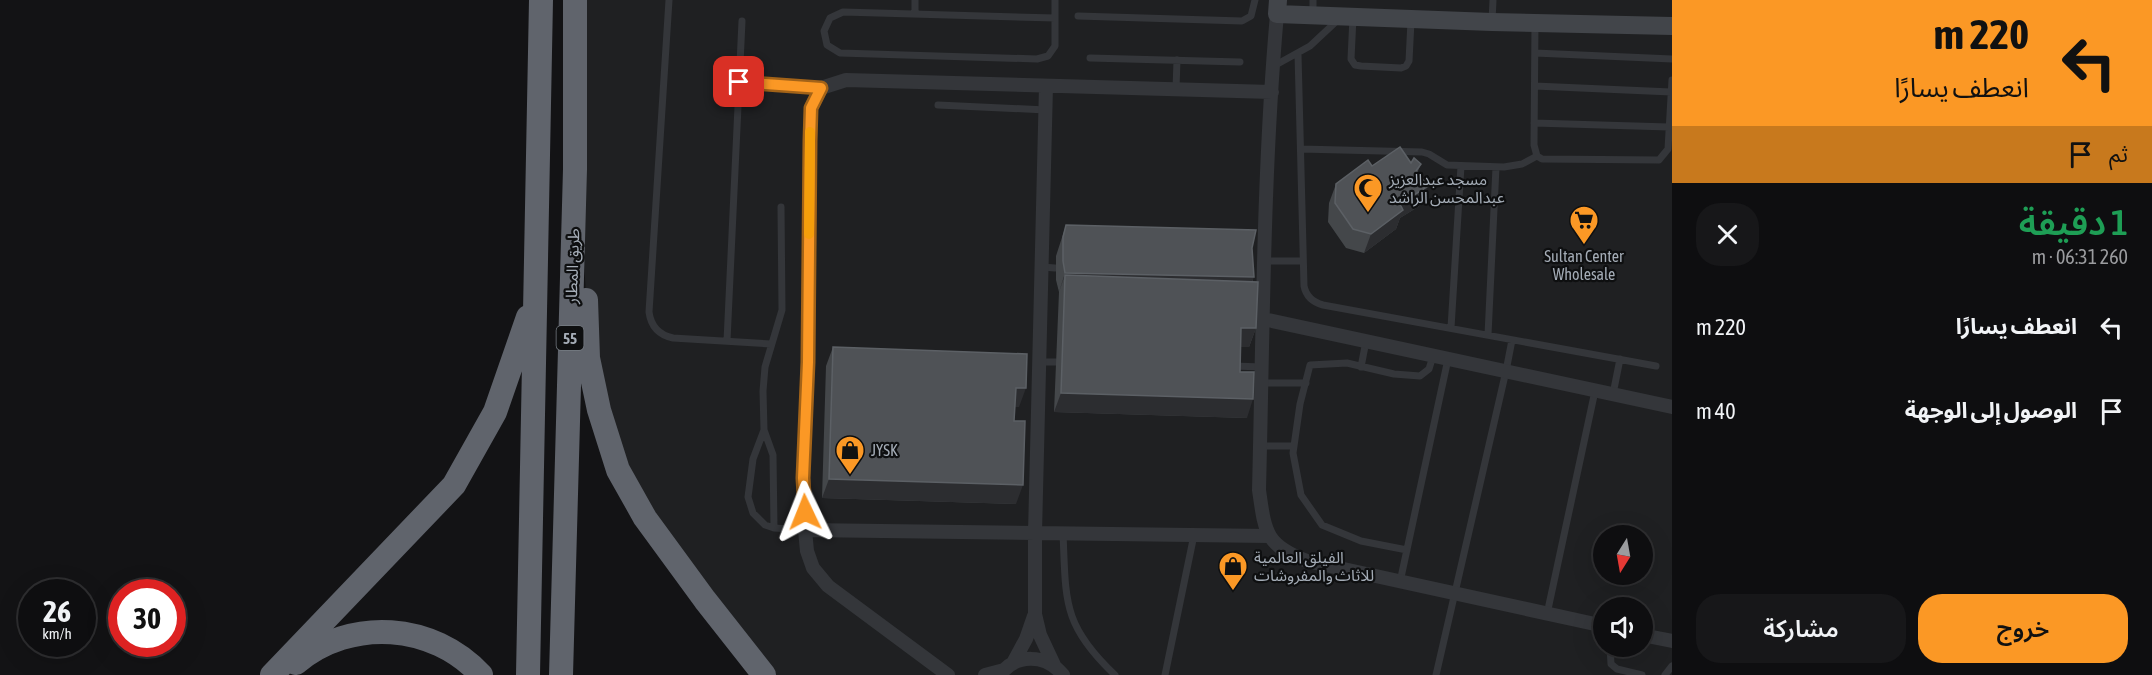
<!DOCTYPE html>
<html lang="ar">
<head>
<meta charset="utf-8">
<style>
  body { margin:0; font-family:"Asap Condensed","Noto Sans Arabic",sans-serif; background:#171719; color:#f1f3f6; direction:rtl; height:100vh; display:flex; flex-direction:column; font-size:22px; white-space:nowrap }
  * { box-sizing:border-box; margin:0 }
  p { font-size:20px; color:#9b9c9f }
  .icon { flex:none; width:33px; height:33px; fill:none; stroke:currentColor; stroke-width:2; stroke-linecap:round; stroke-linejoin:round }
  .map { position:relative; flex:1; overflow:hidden; direction:ltr }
  .sheet { display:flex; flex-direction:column; background:#0e0e10; width:480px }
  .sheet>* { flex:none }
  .hud { background:#fb9825; color:#111; overflow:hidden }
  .needle { width:39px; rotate:191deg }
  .buttons { position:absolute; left:1593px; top:525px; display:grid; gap:12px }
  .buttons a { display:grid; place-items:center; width:60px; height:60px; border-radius:50%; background:#0e0e10; box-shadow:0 6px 24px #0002,0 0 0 2px #2e2e30; font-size:30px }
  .speed { position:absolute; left:18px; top:579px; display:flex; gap:12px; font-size:30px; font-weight:700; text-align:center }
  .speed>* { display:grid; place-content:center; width:78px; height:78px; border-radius:50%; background:#0e0e10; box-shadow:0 6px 24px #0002,0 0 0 2px #2e2e30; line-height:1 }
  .speed small { font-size:15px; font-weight:400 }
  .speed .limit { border:9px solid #d22; background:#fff; color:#111 }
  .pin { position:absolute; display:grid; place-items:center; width:51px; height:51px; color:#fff; margin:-26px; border-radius:12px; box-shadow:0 3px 9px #0006 }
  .me { position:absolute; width:66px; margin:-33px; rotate:358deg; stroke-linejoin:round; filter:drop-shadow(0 0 4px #0008) }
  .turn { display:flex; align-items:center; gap:21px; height:126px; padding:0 24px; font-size:27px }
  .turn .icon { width:78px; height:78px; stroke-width:2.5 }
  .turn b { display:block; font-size:42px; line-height:51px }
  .then { display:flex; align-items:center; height:57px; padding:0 24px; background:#0003; gap:12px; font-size:22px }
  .round { display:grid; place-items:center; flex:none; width:63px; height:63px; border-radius:24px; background:#171719 }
  .overview { display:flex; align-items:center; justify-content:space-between; height:102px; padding:0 24px }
  h1 { font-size:36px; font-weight:600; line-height:45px; color:#1e9e55 }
  .action { display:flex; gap:12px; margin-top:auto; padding:12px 24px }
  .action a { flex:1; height:69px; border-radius:24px; background:#fb9825; color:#111; font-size:24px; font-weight:600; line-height:69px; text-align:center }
  .action a+a { background:#171719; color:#f1f3f6 }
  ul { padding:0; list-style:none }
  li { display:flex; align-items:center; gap:18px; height:84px; padding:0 24px }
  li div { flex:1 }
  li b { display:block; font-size:22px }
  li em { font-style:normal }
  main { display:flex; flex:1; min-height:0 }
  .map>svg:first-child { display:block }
  .built { fill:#1f2022; fill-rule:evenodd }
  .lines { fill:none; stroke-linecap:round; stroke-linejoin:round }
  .lane { stroke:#34363a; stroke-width:7 }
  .street { stroke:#34363a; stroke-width:14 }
  .secondary { stroke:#42454a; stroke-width:18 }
  .highway { stroke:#60646c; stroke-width:24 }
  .wall { fill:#44474a }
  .shaded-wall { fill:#2c2d30 }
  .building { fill:#4f5256; stroke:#5c6065; stroke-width:1.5 }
  .route-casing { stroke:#a36318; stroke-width:15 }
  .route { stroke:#fb9825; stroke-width:10 }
  .slow { stroke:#f59e0b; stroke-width:10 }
  .labels { text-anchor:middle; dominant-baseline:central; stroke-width:4.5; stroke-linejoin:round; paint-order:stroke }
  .shield { fill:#0e0f10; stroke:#777d84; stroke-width:1.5 }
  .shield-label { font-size:15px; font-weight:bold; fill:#a4acb6 }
  .poi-label { font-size:16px; fill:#a4acb6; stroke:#0e0f10; text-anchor:start }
  .street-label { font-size:16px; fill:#a4acb6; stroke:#0e0f10 }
</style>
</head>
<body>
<main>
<section class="sheet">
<div class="hud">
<div class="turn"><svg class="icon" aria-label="left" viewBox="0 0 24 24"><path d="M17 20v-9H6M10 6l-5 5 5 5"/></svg><div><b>220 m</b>انعطف يسارًا</div></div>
<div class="then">ثم<svg class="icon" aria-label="arrive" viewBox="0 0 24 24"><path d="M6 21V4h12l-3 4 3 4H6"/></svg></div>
</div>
<div class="overview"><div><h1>1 دقيقة</h1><p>260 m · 06:31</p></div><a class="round"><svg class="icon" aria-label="close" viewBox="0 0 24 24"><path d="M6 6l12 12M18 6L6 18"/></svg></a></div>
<ul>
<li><svg class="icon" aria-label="left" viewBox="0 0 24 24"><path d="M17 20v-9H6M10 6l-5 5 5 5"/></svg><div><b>انعطف يسارًا</b></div><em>220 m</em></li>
<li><svg class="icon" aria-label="arrive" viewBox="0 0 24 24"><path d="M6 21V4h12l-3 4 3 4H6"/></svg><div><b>الوصول إلى الوجهة</b></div><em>40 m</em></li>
</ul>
<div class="action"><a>خروج</a><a>مشاركة</a></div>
</section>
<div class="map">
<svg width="1672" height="675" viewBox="0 0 1672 675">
  <rect width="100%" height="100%" fill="#131315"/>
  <path class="built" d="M 575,0 L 1672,0 L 1672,675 L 764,675 L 618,470 L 586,295 L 581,212 ZM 1604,536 L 1642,536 L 1642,574 L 1604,574 ZM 1604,608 L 1642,608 L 1642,646 L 1604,646 Z"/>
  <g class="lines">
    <path class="lane" d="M 669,0 L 649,312 C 651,327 659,335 673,338 L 771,344
      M 1055,0 L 1055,18
      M 843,12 L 1055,18 L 1055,46 L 1048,56 L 1037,59 L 840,53 L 827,45 L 824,31 L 830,18 Z
      M 1313,13 L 1313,0
      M 915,14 L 915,0
      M 1078,16 L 1242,21 L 1251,16 L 1255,0
      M 1353,17 L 1351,59 L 1355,65 L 1361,66 L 1401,68 L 1406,66 L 1409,61 L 1411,21
      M 1492,21 L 1493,0
      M 1535,23 L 1534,145 L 1537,156 L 1542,159 L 1659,160 L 1668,149 L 1672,80
      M 1535,53 L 1672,59
      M 1298,54 L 1304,286 C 1306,296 1312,302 1323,305 L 1656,366
      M 1090,58 L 1240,62
      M 1272,67 L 1310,46 L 1340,18
      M 739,82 L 820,88
      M 1535,86 L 1671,92
      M 1176,89 L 1177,60
      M 938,105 L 1046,110
      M 1534,123 L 1669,127
      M 1301,149 L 1422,152 L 1429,154 L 1447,165 L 1504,167 L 1522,164 L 1537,156
      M 781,207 L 782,310 L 765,367 L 763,391 L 764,430 L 753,459 L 748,497 L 753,513 L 765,525 L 774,528 L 805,530
      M 1265,261 L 1303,261
      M 1042,267 L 1055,268
      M 1451,328 L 1461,166
      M 1488,335 L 1496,167
      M 727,341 L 742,21
      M 1039,362 L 1056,362
      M 1234,366 L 1262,367
      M 1361,367 L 1366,341
      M 1262,383 L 1306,383
      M 1613,394 L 1620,359
      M 764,430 L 773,455 L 774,528
      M 1260,446 L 1294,446
      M 1063,533 C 1066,601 1062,625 1115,675
      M 1407,550 L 1361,541 L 1322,525 L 1301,495 L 1293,453 L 1300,404 L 1310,365 L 1347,363 L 1394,374 L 1420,376 L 1429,369 L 1433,356
      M 1400,582 L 1448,359
      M 1547,614 L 1595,391
      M 1610,646 L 1611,664 L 1617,669 L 1642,675
      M 1165,675 L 1194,535
      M 1436,675 L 1506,371 L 1512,340
      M 1665,675 L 1672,666"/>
    <path class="street" d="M 1277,14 C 1263,172 1263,332 1259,490 C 1265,532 1265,545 1307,561 L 1604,626
      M 1046,86 L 1035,533 L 1035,614 L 1040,635 L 1054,665
      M 1263,319 L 1672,407
      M 805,530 L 1269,536
      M 1642,635 L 1672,641
      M 1013,663 L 1026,639 L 1034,616
      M 948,675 L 828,586 L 813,568 L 807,551 L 805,530 L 803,478 L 808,362 L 810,141 L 811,108 L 821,88 L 846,80 L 1272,92
      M 985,675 L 1004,670
      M 1000,675 C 1016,653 1046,654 1063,675"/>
    <path class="secondary" d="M 1278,0 L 1277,14 L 1492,22 L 1672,26"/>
    <path class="highway" d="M 586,300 L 588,358 L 599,410 L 618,470 L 645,518 L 705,600 L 764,675
      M 296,663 C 351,617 433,623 481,675
      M 272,675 L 454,485 L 495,412 L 528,317
      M 528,675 L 541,0
      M 561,675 L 575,169 L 575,0"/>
  </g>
  <path class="wall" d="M 1411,163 L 1421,164 L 1417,173 L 1421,205 L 1400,218 L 1396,229 L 1364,253 L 1346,248 L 1328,222 L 1329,203 L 1336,184 L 1372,166 Z
    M 1066,225 L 1252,248 L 1253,281 L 1256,328 L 1249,347 L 1241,347 L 1240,372 L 1247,418 L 1054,412 L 1059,292 L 1056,280 L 1056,256 Z
    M 833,347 L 1019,407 L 1015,407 L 1014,421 L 1016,504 L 822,498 L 826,366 Z"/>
  <path class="shaded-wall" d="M 1428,186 L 1421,205 L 1400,218 L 1396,229 L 1364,253 L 1371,234 L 1400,204 Z
    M 1065,273 L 1254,277 L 1247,296 L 1065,275 L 1059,292 Z
    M 1241,328 L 1256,328 L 1249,347 L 1234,347 Z
    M 1016,388 L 1026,388 L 1019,407 L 1009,407 Z
    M 1061,393 L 1253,399 L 1247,418 L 1054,412 Z
    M 829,479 L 1023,485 L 1016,504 L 822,498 Z"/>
  <path class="building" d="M 1400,147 L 1411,163 L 1414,158 L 1421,164 L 1416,171 L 1428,186 L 1400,204 L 1403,210 L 1371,234 L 1353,229 L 1335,203 L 1336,184 L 1368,160 L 1372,166 Z
    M 1066,225 L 1256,230 L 1252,248 L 1254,277 L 1065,273 L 1063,261 L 1063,237 Z
    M 1065,275 L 1258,282 L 1256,328 L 1241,328 L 1240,372 L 1254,372 L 1253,399 L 1061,393 Z
    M 833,347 L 1027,354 L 1026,388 L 1016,388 L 1014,421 L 1025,421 L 1023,485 L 829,479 Z"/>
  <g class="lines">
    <g class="route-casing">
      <path id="route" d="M 739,82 L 821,88 L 811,108 L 810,141 L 808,362 L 803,478 L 805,512"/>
    </g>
    <use href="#route" class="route"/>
    <path class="slow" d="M 809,234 L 810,132"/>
  </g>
  <defs>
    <g id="mosque-pin" transform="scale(1.5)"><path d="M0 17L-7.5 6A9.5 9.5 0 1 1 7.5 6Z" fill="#fb9825" stroke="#0e0f10"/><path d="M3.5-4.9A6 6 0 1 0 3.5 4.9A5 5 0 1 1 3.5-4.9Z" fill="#111"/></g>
    <g id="supermarket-pin" transform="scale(1.5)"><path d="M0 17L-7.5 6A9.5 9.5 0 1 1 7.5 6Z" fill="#fb9825" stroke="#0e0f10"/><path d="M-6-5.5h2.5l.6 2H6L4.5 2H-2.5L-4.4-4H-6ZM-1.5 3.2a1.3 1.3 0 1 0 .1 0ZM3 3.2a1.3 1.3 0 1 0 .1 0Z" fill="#111"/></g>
    <g id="shop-pin" transform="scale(1.5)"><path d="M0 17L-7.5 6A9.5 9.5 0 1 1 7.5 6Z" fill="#fb9825" stroke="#0e0f10"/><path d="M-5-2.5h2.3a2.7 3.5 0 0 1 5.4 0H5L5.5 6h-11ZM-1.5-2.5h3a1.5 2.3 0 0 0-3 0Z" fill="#111"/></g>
  </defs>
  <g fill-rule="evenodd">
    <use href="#mosque-pin" x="1368" y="188"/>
    <use href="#supermarket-pin" x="1584" y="220"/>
    <use href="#shop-pin" x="850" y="450"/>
    <use href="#shop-pin" x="1233" y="566"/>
  </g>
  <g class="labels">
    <rect class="shield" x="556.5" y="326" width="27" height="24" rx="4.5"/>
    <g class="shield-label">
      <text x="570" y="338">55</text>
    </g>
    <g class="poi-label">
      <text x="1389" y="179">مسجد عبدالعزيز<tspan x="1389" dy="18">عبدالمحسن الراشد</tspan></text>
      <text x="1584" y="256" text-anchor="middle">Sultan Center<tspan x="1584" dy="18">Wholesale</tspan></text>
      <text x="871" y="450">JYSK</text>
      <text x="1254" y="557">الفيلق العالمية<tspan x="1254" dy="18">للاثاث والمفروشات</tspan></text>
    </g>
    <g class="street-label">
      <text transform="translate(572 266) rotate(-88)">طريق المطار</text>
    </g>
  </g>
</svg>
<div class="buttons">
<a><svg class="needle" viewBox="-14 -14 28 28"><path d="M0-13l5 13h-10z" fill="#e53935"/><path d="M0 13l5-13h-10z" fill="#9b9c9f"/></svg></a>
<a><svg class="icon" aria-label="sound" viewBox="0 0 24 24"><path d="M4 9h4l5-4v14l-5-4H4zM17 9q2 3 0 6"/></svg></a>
</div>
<div class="speed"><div>26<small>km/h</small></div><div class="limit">30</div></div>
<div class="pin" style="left:739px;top:82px;background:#d93025"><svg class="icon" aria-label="arrive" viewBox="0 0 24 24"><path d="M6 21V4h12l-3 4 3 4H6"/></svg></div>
<svg class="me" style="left:805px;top:512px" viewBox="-20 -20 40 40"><path d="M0-17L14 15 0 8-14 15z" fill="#fb9825" stroke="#fff" stroke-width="4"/></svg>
</div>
</main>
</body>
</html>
